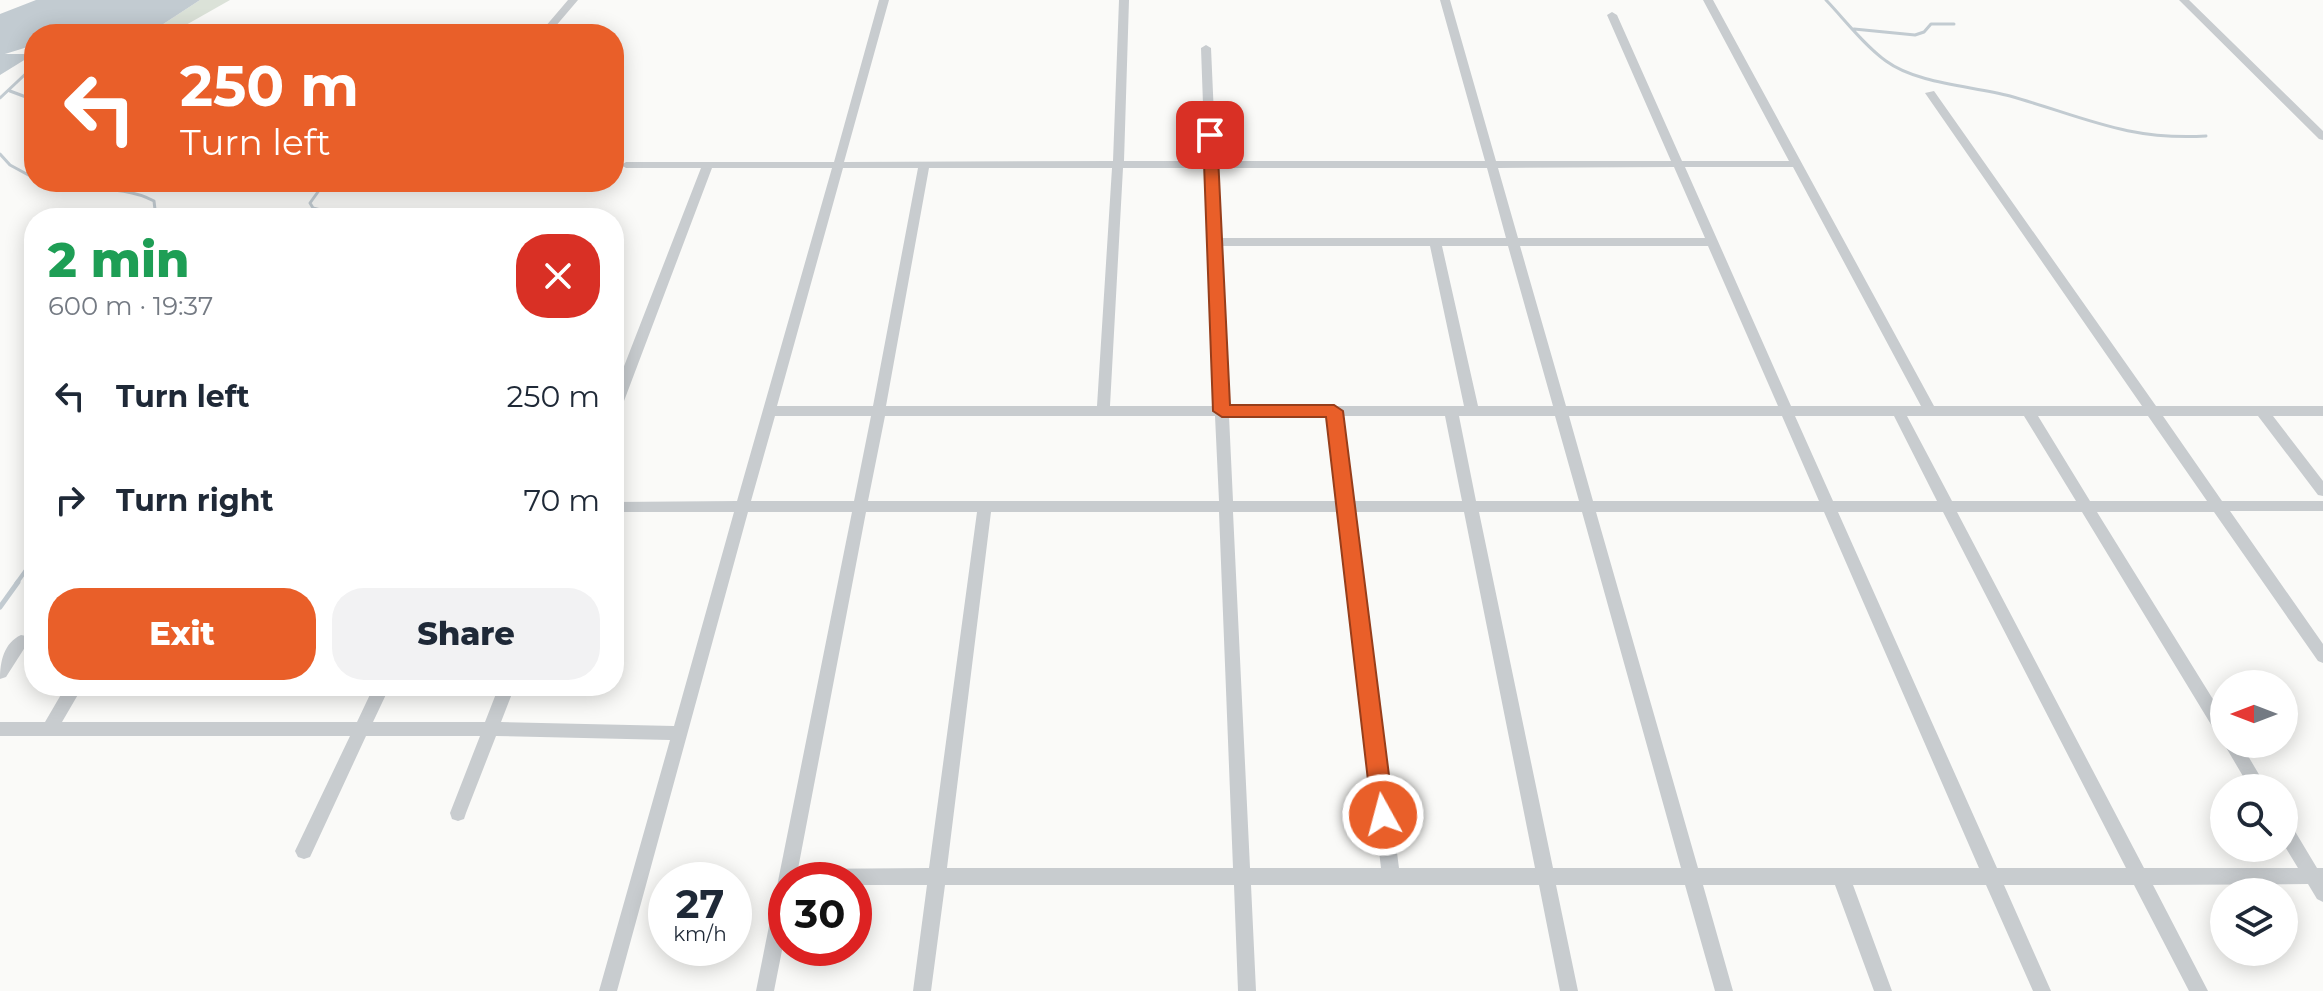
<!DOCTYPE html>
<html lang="en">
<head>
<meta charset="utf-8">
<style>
  body { margin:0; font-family:Montserrat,sans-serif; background:#f2f2f3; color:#1f2937; height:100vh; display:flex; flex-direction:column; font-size:30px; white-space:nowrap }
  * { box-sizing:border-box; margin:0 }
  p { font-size:26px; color:#747a83 }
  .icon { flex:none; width:44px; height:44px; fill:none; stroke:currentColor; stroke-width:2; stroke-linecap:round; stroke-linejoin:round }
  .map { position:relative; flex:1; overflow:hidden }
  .panel { position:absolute; left:24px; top:208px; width:600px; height:488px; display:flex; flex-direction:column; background:#fff; border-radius:32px; box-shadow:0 4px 20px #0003 }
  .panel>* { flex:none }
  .hud { position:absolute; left:24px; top:24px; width:600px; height:168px; border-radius:32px; box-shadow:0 4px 20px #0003; background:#e95f29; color:#fff; overflow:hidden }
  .needle { width:52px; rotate:270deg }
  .fabs { position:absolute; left:2210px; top:670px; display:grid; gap:16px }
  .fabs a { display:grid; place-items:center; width:88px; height:88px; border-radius:50%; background:#fff; box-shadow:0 4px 20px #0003; font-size:40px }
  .speed { position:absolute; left:648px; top:862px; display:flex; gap:16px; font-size:40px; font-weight:700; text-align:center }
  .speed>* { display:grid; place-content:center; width:104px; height:104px; border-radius:50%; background:#fff; box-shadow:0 4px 20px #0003; line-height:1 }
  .speed small { font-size:20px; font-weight:400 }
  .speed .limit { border:12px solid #d22; background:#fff; color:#111 }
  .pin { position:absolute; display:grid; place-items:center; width:68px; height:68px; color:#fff; margin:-34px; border-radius:16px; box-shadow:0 4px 12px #0006 }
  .me { position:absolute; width:88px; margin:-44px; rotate:353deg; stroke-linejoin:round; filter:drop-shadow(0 0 6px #0008) }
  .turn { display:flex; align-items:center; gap:28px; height:168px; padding:0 24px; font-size:36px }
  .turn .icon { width:104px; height:104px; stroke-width:2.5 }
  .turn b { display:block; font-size:56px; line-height:68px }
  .round { display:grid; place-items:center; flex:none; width:84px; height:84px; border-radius:32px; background:#f2f2f3 }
  .head { display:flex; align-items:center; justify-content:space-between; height:136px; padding:0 24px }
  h1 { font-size:48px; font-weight:800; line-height:60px; color:#1e9e55 }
  .button { display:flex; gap:16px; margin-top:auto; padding:16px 24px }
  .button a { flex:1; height:92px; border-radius:32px; background:#e95f29; color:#fff; font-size:32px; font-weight:800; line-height:92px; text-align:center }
  .button a+a { background:#f2f2f3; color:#1f2937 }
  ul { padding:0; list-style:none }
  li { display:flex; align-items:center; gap:24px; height:104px; padding:0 24px }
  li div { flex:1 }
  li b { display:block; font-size:30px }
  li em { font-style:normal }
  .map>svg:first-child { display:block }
  .green { fill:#dbe2d8 }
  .water { fill:#c2cbd1 }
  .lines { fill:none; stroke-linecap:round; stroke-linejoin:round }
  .stream-far2 { stroke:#c2cbd1; stroke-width:3 }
  .stream-far1 { stroke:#c2cbd1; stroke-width:4 }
  .stream { stroke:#c2cbd1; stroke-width:5 }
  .minor { fill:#c8cccf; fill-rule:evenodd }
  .route { fill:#e95f29; stroke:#973e1b; stroke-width:2 }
</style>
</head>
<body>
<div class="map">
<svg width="2323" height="991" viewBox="0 0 2323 991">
  <rect width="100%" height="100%" fill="#fafaf8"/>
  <path class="green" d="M 200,0 L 230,0 L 170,34 L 148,34 Z"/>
  <path class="water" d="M 36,0 L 200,0 L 148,34 L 82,34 L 85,30 L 79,34 L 64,34 L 66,30 L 59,34 L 34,34 L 34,45 L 5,54 L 34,54 L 0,75 L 0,14 Z"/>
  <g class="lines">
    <path class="stream-far2" d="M 1826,0 C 1845,20 1864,45 1886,61 C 1917,84 1973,86 2010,96 C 2081,116 2128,141 2206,136
      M 1854,29 L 1915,35 L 1924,32 L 1931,24 L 1954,24
      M 10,91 L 34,100
      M 0,98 L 34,66
      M 0,154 L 10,165 L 34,178
      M 44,182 C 80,193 120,183 154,201 L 156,218
      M 325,182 L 310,203 L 313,208 L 328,212"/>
    <path class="stream-far1" d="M 34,446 L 28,487 L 34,493
      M 16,584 L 34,559"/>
    <path class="stream" d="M 0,607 L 18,582"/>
    <path class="minor" d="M 568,0 L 578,0 L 549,34 L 539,34 Z
      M 879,0 L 889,0 L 844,162 L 1113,161 L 1119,0 L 1129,0 L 1124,161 L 1205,161 L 1201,48 L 1206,45 L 1211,48 L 1216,161 L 1485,161 L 1440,0 L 1450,0 L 1496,161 L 1671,161 L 1607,15 L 1612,12 L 1617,15 L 1682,161 L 1789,161 L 1703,0 L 1713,0 L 1934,406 L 2142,406 L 1925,93 L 1934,91 L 2156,406 L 2323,406 L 2323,416 L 2273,416 L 2323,481 L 2323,496 L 2318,495 L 2258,416 L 2163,416 L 2222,501 L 2323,501 L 2323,511 L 2230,511 L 2323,644 L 2323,663 L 2318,661 L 2214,512 L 2097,512 L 2224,717 L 2224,738 L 2218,736 L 2082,512 L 1957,512 L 2144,868 L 2298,868 L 2284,845 L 2284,821 L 2290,823 L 2317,868 L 2323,868 L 2323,902 L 2317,899 L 2308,884 L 2153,885 L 2208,991 L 2189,991 L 2134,885 L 2004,885 L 2051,991 L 2033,991 L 1986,885 L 1853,885 L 1892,991 L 1874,991 L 1835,885 L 1703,885 L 1733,991 L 1715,991 L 1685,885 L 1556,885 L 1578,991 L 1560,991 L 1539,885 L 1251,885 L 1256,991 L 1238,991 L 1234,885 L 945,885 L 931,991 L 913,991 L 927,885 L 854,885 L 854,880 L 786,880 L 786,930 L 774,991 L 756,991 L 852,512 L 748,512 L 617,991 L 599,991 L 670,740 L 496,736 L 466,813 L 464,819 L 458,821 L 452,819 L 450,813 L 480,736 L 366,736 L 310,857 L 304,859 L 298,857 L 295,851 L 350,736 L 0,736 L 0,722 L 45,722 L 66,686 L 83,686 L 62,722 L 357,722 L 374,686 L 390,686 L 373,722 L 485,722 L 499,686 L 515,686 L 501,722 L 674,726 L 734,512 L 614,512 L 614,502 L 737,501 L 832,168 L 712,168 L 621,409 L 614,414 L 614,392 L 701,168 L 626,168 L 621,165 L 626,162 L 834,162 ZM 1674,167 L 1705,238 L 1518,238 L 1498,168 ZM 1685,167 L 1793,167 L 1921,406 L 1791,406 ZM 843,168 L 918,168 L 873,406 L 777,406 ZM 929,168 L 1112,168 L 1097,406 L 886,406 ZM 1123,168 L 1206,168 L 1215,406 L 1110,406 ZM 1217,168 L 1487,168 L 1506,238 L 1220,238 ZM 1220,246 L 1430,246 L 1464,406 L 1228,406 ZM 1442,246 L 1508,246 L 1553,406 L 1478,406 ZM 1520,246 L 1708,246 L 1778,406 L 1566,406 ZM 775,416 L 871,416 L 854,501 L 751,501 ZM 885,416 L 1215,416 L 1219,501 L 868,501 ZM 1229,416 L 1328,416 L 1338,501 L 1233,501 ZM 1341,416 L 1445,416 L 1462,501 L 1352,501 ZM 1459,416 L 1555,416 L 1579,501 L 1476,501 ZM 1569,416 L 1782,416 L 1819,501 L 1593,501 ZM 1795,416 L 1894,416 L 1937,501 L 1833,501 ZM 1907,416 L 2024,416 L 2076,501 L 1952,501 ZM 2038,416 L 2148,416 L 2207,501 L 2090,501 ZM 866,512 L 977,512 L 929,868 L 798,869 ZM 991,512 L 1219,512 L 1233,868 L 947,868 ZM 1233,512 L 1339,512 L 1381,868 L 1250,868 ZM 1353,512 L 1464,512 L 1535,868 L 1399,868 ZM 1479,512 L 1582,512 L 1681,868 L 1553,868 ZM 1596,512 L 1824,512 L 1979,868 L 1698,868 ZM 1838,512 L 1943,512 L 2126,868 L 1997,868 Z
      M 2179,0 L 2189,0 L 2323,131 L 2323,140 L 2319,139 Z
      M 21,635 L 26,636 L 29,641 L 6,677 L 0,679 C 0,661 4,643 21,635 Z
      M 2224,744 L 2241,744 L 2267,788 L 2250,788 Z"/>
  </g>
  <path class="route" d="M 1210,131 L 1217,135 L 1230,405 L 1334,405 L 1343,411 L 1394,815 L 1391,822 L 1383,825 L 1375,822 L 1372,815 L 1326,417 L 1222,417 L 1213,411 L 1203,135 Z"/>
</svg>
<div class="fabs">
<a><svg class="needle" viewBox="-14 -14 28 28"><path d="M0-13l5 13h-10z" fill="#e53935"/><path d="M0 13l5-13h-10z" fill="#747a83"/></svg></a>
<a><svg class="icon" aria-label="search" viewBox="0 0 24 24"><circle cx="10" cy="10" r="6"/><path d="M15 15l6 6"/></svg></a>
<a><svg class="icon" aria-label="layers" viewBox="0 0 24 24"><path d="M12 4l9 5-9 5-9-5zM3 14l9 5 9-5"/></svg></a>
</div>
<div class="speed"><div>27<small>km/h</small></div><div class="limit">30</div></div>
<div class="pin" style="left:1210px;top:135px;background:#d93025"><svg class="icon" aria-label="arrive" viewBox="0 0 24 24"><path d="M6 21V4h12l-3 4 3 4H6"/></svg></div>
<svg class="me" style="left:1383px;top:815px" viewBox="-20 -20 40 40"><circle r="17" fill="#e95f29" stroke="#fff" stroke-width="3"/><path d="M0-11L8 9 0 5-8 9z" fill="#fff"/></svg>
<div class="hud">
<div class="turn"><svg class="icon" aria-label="left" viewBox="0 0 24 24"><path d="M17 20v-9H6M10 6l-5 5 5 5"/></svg><div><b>250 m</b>Turn left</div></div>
</div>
<section class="panel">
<div class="head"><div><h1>2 min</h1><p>600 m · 19:37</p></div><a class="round" style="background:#d93025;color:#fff"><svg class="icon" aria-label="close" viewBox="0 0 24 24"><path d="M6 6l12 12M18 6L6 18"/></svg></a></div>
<ul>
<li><svg class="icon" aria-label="left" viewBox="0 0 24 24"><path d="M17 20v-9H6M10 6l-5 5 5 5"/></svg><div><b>Turn left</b></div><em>250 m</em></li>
<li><svg class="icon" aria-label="right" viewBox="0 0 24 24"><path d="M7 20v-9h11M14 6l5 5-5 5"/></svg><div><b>Turn right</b></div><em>70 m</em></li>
</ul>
<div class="button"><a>Exit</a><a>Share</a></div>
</section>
</div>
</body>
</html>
